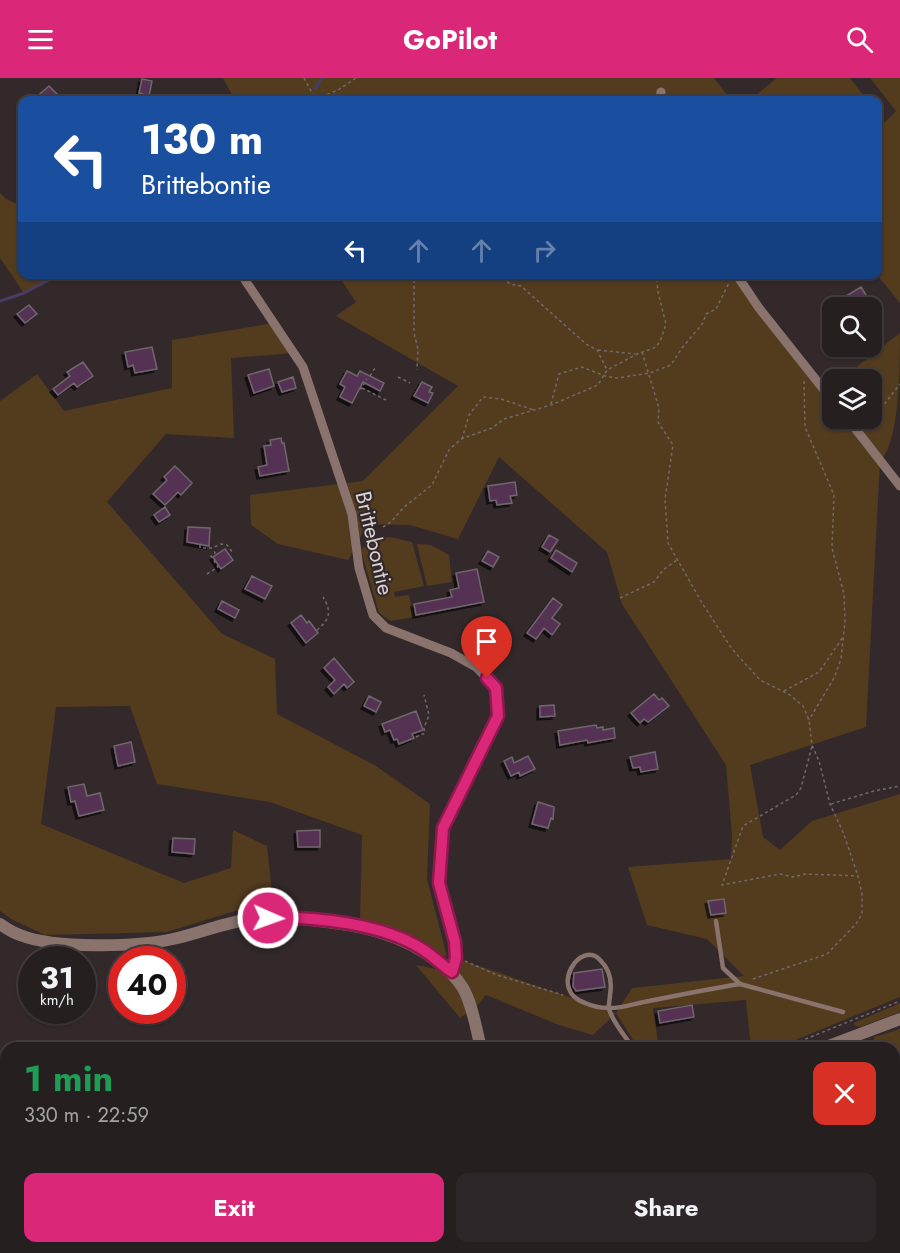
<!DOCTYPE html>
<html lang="en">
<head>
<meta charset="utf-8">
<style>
  body { margin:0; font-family:Jost,sans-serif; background:#2e2729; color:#f1f3f6; height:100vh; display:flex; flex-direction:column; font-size:22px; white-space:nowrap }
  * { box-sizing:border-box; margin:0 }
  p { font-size:20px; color:#a4a2a5 }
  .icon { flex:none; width:33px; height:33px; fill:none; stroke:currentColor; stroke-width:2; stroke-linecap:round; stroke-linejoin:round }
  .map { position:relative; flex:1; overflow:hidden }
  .panel { position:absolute; left:0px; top:964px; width:900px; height:212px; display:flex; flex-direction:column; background:#261f20; border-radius:18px 18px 0 0; box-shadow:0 2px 4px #0004,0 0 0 2px #423d3e }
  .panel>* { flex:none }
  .guide { position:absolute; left:18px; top:18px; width:864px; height:183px; border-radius:12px; box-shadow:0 2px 4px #0004,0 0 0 2px #423d3e; background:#1a4fa0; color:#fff; overflow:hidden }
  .buttons { position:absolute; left:822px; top:219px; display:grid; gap:12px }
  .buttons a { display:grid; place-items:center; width:60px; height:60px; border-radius:12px; background:#261f20; box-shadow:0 2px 4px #0004,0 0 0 2px #423d3e; font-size:30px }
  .speed { position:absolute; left:18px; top:868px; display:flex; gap:12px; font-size:30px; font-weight:700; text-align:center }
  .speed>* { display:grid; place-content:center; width:78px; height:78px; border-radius:50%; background:#261f20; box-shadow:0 2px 4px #0004,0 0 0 2px #423d3e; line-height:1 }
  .speed small { font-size:15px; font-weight:400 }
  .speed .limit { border:9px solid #d22; background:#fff; color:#111 }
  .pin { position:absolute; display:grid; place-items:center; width:51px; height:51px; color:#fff; margin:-62px -26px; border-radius:50% 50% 50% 0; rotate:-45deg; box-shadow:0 0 6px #0007 }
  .pin .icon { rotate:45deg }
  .me { position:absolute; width:66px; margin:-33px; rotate:92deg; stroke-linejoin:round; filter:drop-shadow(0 0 4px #0008) }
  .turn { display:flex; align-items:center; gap:21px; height:126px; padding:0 24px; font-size:27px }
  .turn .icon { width:78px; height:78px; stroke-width:2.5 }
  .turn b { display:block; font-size:42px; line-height:51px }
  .lanes { display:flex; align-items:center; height:57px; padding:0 24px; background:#0003; justify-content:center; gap:30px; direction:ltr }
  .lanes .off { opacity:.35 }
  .round { display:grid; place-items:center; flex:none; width:63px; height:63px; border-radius:12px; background:#2e2729 }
  .headline { display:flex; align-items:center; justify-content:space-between; height:102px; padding:0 24px }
  h1 { font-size:36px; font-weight:700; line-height:45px; color:#1e9e55 }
  .primary-button { display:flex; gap:12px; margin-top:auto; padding:12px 24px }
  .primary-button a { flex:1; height:69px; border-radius:12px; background:#db2777; color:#fff; font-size:24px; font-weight:700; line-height:69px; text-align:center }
  .primary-button a+a { background:#2e2729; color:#f1f3f6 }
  header { display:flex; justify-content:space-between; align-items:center; height:78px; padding:0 24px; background:#db2777; color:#fff; font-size:27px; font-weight:700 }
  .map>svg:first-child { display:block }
  .green { fill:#533b1e }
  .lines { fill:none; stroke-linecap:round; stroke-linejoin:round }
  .stream { stroke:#473d64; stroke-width:3 }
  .building { fill:#543352; stroke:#6f666e; stroke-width:1.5; filter:url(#shadow) }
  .path { stroke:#72696b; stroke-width:1.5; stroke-dasharray:3 3; stroke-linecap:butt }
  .service { stroke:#8a736d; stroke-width:4.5 }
  .minor { stroke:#8a736d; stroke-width:9 }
  .tertiary { stroke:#8a736d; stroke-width:12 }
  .route-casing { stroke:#8e194d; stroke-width:15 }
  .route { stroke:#db2777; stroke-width:10 }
  .labels { text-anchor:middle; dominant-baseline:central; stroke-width:4.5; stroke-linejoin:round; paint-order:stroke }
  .street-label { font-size:22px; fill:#d8d1d3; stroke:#33292b }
</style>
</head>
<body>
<header><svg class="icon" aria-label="menu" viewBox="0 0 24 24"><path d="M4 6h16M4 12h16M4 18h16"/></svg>GoPilot<svg class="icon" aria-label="search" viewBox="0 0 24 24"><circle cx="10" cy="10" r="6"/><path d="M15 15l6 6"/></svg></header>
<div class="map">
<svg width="900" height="1175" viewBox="0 0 900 1175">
  <defs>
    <filter id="shadow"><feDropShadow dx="-3" dy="3" stdDeviation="0" flood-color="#0009"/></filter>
  </defs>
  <rect width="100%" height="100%" fill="#33292b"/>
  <path class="green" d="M 223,0 L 714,0 L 731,22 L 235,22 Z
    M 777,0 L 850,0 L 867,22 L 750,22 Z
    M 870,0 L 900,0 L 900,225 L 877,197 L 878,36 L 884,45 L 896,33 Z
    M 0,115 L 6,121 L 22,128 L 22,196 L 60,197 L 24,215 L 0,180 Z
    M 338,197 L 737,197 L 827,313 L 832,308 L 832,340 L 872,340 L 872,302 L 841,301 L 900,255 C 900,286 900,365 880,383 L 866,649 L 750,687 L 763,759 L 780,772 L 812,743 L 900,716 L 900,919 L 776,970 L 751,970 L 746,922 L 653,930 L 659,970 L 638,970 L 616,935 L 593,957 L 559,947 L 486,917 L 477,928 L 460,940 L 416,887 L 451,894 L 456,880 L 616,935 L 632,910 L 744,898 L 707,861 L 647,847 L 628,789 L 731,781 L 732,757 L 726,687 L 622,526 L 607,474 L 499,379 L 458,461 L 410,447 L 367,446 L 348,482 L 278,466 L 251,447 L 250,417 L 363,403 L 458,308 L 336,238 L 356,224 Z
    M 274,245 L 294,275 L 231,280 L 234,360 L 166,356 L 107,424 L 222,556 L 275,581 L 277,636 L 376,688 L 430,726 L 427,801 L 447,879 L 390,850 L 360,843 L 362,757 L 270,724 L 157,706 L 130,628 L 56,629 L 41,746 L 184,805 L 231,790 L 233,752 L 267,768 L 274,834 L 235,833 L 167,854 L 45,857 L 11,841 L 0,833 L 0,323 L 37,296 L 64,333 L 172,310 L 172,262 Z
    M 390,459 L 412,464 L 424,508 L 394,514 L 395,519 L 409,517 L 414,539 L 391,543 L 379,535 L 361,472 L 372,461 Z
    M 417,466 L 431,467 L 449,477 L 452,504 L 427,508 Z
    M 900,925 L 900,934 L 860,949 L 854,947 L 854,945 Z
    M 900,951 L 900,974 L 894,985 L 894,970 L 874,970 L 874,959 Z
    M 894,1009 L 900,1016 L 900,1175 L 554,1175 L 548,1170 L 894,1170 Z
    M 0,1031 L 6,1032 L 6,1139 L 0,1139 Z"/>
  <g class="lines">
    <path class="stream" d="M 315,11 L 322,0
      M 308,22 L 311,19
      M 0,223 L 24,215 L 60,196
      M 894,1053 L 900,1054
      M 0,1054 L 6,1054
      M 389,1175 L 390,1170"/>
  </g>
  <path class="building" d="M 142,1 L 152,3 L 149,18 L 139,15 Z
    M 49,8 L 63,22 L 33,22 Z
    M 861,209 L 874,230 L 853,230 L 846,218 Z
    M 29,227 L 37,236 L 25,245 L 17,236 Z
    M 152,269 L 157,291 L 135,295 L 133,287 L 128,289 L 125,274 Z
    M 83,284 L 93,298 L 77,309 L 74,305 L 58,317 L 53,311 L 70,298 L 67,294 Z
    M 269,291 L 274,308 L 254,315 L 248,297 Z
    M 347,293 L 357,298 L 360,293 L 384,305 L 380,313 L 363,304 L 352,325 L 340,319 L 345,309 L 340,306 Z
    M 293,299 L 296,310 L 282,314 L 278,304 Z
    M 422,304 L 432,309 L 429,314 L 433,315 L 428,325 L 414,318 Z
    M 281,360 L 282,365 L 284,365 L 289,393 L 260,398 L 258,389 L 267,387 L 264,368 L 271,367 L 270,362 Z
    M 175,388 L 192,405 L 181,417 L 178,414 L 165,427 L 153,416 L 167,402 L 164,399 Z
    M 515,404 L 517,417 L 510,418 L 512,425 L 497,427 L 496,422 L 490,423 L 488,408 Z
    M 165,429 L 170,437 L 159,444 L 154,437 Z
    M 188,449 L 210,450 L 209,468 L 187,464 Z
    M 549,457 L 558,462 L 550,474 L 542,469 Z
    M 225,471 L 233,482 L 221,491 L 213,479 Z
    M 556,472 L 577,485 L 572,494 L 551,480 Z
    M 488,473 L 499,479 L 493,489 L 482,483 Z
    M 477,491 L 484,524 L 416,537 L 414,526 L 452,519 L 450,512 L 459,510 L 456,495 Z
    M 252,498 L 272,508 L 265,521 L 245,511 Z
    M 553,520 L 562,527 L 552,540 L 560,546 L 552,557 L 544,550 L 536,561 L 527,555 Z
    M 222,523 L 239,532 L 235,540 L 218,531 Z
    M 301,537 L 307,545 L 309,543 L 318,555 L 306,565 L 291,545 Z
    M 334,580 L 354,604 L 347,610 L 344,606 L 334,616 L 328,609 L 335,602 L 324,590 Z
    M 654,616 L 659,622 L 662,620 L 669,628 L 648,644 L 644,641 L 640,645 L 631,635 Z
    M 369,618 L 381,624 L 376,634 L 364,628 Z
    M 554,627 L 555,638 L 540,639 L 540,628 Z
    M 416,633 L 423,652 L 412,656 L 414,660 L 399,666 L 397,661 L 394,662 L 390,652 L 385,654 L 382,646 Z
    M 596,647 L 597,650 L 603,649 L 603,652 L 614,650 L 615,660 L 588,665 L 587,662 L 560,667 L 558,653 Z
    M 131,664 L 135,684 L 118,688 L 114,668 Z
    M 655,674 L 658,691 L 641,694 L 640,689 L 633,690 L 630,679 Z
    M 528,678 L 535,691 L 520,698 L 519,694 L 511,698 L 504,683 L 512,679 L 514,685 Z
    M 84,706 L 87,718 L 100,715 L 104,732 L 79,738 L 75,723 L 71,724 L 68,709 Z
    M 538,724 L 554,729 L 553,741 L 551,740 L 548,750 L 532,746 Z
    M 320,752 L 320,769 L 298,769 L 297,753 Z
    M 173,760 L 195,761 L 194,776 L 172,774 Z
    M 724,821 L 726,835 L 711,837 L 708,823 Z
    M 602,891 L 605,909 L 576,913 L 573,908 L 574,895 Z
    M 692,927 L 694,939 L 660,945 L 658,933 Z"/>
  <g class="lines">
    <path class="path" d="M 304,0 L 316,22
      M 324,19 L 328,22
      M 316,21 L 338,12 L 356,0
      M 414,196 L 414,255 L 418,271 L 417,292
      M 498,196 L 510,206 L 521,208 L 586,266 L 597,272 L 607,292
      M 598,272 L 635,276
      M 642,274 L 659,330 L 658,344 L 673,367 L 665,421 L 668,465 L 702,525 L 732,571 L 760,602 L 790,617 L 803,628 L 809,642 L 812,667 L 819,683 L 830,726 L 843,754 L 858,798
      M 370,298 L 375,290
      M 398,299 L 410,305
      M 804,303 L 805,349 L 834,417 L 832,470 L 844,516 L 845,543 L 841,581 L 834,600 L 809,642
      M 360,310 L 361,311 L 367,301
      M 362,310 L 388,323
      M 551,326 L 559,296 L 582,289 L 605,298 L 617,300 L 650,295 L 671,287 L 682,270 L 703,245 L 706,236 L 716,231 L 729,205
      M 872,339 L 879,333 L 900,306
      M 863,345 L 870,340
      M 462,361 L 469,337 L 483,319 L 501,321 L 534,332
      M 383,449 L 391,444 L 403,430 L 432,407 L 449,372 L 461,361 L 492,350 L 504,341 L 551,327 L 598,307 L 607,292 L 637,276 L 654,270 L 660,264 L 666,246 L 658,214 L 657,203 L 659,196
      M 200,467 L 200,470 L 212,470 L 221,466 L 227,467 L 233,475
      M 207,496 L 218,489 L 211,478 L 215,475 L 213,471
      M 620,520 L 654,504 L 663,492 L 677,482
      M 317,552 C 330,541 332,534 323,519
      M 784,613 L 819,594 L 843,559
      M 416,659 L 425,655 L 424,650 L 429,637 L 424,617
      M 831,726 L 874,713 L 900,708
      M 465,883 L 497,897 L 563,917
      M 753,901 L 827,876 L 856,846 L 862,836 L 862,816 L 858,798 L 805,796 L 793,799 L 780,796 L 722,807 L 743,748 L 796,717 L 801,710 L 812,668
      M 783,970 L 900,923
      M 494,1175 L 497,1170"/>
    <path class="service" d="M 716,843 L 723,890 L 740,906 L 843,934
      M 633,970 C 626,959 613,945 609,931 C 608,927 610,922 610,917 C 612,905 610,892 601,883 C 581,859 547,912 585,925 C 592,928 601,930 608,930 C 621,931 636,925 649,923 C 679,917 709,911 740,906"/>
    <path class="minor" d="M 660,22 L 661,14
      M 241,196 L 303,289 L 352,436 L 359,490 L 373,537 L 386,550 L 451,575 L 476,589 L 496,610 L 498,637 L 443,750 L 439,805 L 455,865 L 456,880 L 452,894
      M 736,196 L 759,230 L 832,322
      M 847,340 L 900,408
      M 534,1170 L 539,1175
      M 775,1170 L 776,1175
      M 744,1175 L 763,1170"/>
    <path class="tertiary" d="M 0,846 C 6,850 13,855 20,857 C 55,871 136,869 173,861 C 201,855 228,843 257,840 C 275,839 293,841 311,842 C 358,847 400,854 438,884 C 448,891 456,899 463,910 C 473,928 476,951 481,970
      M 823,970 L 900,941
      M 512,1175 L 514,1170"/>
  </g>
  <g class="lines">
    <g class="route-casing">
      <path id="route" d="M 268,840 C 315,838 383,846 422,871 C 433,878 442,887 452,894 L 456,880 L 455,864 L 439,805 L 443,750 L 498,638 L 496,610 L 487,600"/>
    </g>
    <use href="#route" class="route"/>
  </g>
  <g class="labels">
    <g class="street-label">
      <text transform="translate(375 465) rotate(77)">Brittebontie</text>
    </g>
  </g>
</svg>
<div class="buttons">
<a><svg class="icon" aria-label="search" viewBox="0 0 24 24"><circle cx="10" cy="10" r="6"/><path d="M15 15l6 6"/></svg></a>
<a><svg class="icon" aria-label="layers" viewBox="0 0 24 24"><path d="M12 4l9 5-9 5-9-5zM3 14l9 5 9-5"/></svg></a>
</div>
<div class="speed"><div>31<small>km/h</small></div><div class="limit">40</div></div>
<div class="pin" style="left:487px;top:600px;background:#d93025"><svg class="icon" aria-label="arrive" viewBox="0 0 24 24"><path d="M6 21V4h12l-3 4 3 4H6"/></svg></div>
<svg class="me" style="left:268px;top:840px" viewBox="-20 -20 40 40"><circle r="17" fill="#db2777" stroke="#fff" stroke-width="3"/><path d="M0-11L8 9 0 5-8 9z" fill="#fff"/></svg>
<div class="guide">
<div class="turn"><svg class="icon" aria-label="left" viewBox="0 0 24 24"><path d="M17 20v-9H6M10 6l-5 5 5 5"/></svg><div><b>130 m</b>Brittebontie</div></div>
<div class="lanes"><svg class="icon" aria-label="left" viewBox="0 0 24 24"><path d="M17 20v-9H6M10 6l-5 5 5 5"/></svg><svg class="icon off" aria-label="ahead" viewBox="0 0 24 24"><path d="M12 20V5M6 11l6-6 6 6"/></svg><svg class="icon off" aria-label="ahead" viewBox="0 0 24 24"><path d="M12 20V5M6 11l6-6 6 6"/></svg><svg class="icon off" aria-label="right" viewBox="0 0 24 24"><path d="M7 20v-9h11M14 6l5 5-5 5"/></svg></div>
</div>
<section class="panel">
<div class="headline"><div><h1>1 min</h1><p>330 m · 22:59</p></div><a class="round" style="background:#d93025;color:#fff"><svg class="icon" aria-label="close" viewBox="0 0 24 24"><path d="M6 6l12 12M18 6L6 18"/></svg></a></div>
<div class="primary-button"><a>Exit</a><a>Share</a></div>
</section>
</div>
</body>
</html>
